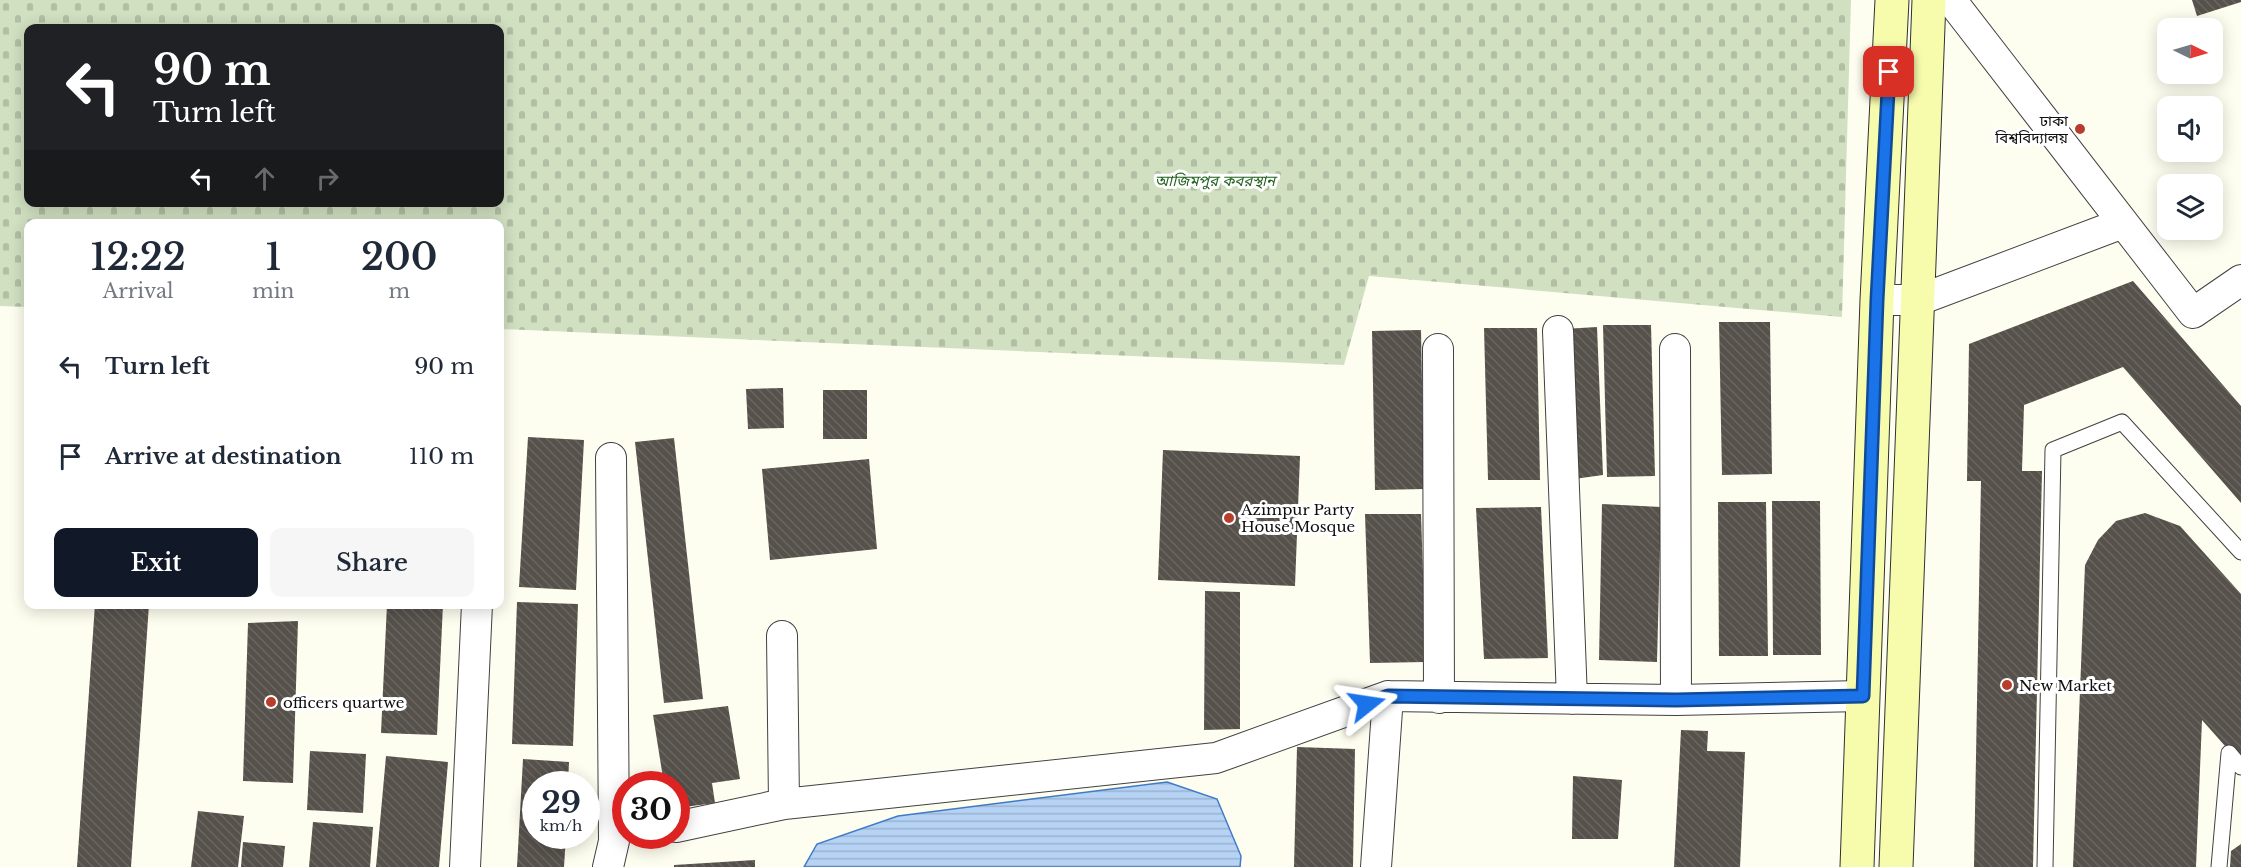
<!DOCTYPE html>
<html lang="en">
<head>
<meta charset="utf-8">
<style>
  body { margin:0; font-family:"Libre Baskerville","Noto Sans Bengali",serif; background:#f6f6f7; color:#1f2937; height:100vh; display:flex; flex-direction:column; font-size:22px; white-space:nowrap }
  * { box-sizing:border-box; margin:0 }
  p { font-size:20px; color:#747a83 }
  .icon { flex:none; width:33px; height:33px; fill:none; stroke:currentColor; stroke-width:2; stroke-linecap:round; stroke-linejoin:round }
  .map { position:relative; flex:1; overflow:hidden }
  .drawer { position:absolute; left:24px; top:219px; width:480px; height:390px; display:flex; flex-direction:column; background:#fff; border-radius:12px; box-shadow:0 3px 15px #0003 }
  .drawer>* { flex:none }
  .hud { position:absolute; left:24px; top:24px; width:480px; height:183px; border-radius:12px; box-shadow:0 3px 15px #0003; background:#202124; color:#fff; overflow:hidden }
  .needle { width:39px; rotate:95deg }
  .fabs { position:absolute; left:2157px; top:18px; display:grid; gap:12px }
  .fabs a { display:grid; place-items:center; width:66px; height:66px; border-radius:12px; background:#fff; box-shadow:0 3px 15px #0003; font-size:30px }
  .speed { position:absolute; left:522px; top:771px; display:flex; gap:12px; font-size:30px; font-weight:700; text-align:center }
  .speed>* { display:grid; place-content:center; width:78px; height:78px; border-radius:50%; background:#fff; box-shadow:0 3px 15px #0003; line-height:1 }
  .speed small { font-size:15px; font-weight:400 }
  .speed .limit { border:9px solid #d22; background:#fff; color:#111 }
  .pin { position:absolute; display:grid; place-items:center; width:51px; height:51px; color:#fff; margin:-26px; border-radius:12px; box-shadow:0 3px 9px #0006 }
  .me { position:absolute; width:66px; margin:-33px; rotate:75deg; stroke-linejoin:round; filter:drop-shadow(0 0 4px #0008) }
  .turn { display:flex; align-items:center; gap:21px; height:126px; padding:0 30px; font-size:27px }
  .turn .icon { width:78px; height:78px; stroke-width:2.5 }
  .turn b { display:block; font-size:42px; line-height:51px }
  .lanes { display:flex; align-items:center; height:57px; padding:0 30px; background:#0003; justify-content:center; gap:30px; direction:ltr }
  .lanes .off { opacity:.35 }
  .eta { display:flex; justify-content:space-evenly; align-items:center; height:102px; text-align:center }
  .eta b { font-size:36px; font-weight:600; line-height:42px }
  .cta { display:flex; gap:12px; margin-top:auto; padding:12px 30px }
  .cta a { flex:1; height:69px; border-radius:12px; background:#111827; color:#fff; font-size:24px; font-weight:600; line-height:69px; text-align:center }
  .cta a+a { background:#f6f6f7; color:#1f2937 }
  ul { padding:0; list-style:none }
  li { display:flex; align-items:center; gap:18px; height:90px; padding:0 30px }
  li div { flex:1 }
  li b { display:block; font-size:22px }
  li em { font-style:normal }
  .map>svg:first-child { display:block }
  .cemetery { fill:url(#cemetery-stones); fill-rule:evenodd }
  .water { fill:url(#water-rules); stroke:#407ac8; stroke-width:1.5 }
  .building { fill:url(#building-back-hatch) }
  .lines { fill:none; stroke-linecap:round; stroke-linejoin:round }
  .lane-casing { stroke:#414141; stroke-width:17 }
  .street-casing { stroke:#414141; stroke-width:32 }
  .secondary-casing { stroke:#303030; stroke-width:35 }
  .lane { stroke:#fff; stroke-width:15 }
  .street { stroke:#fff; stroke-width:30 }
  .secondary { stroke:#f7fcad; stroke-width:33 }
  .route-casing { stroke:#114b97; stroke-width:15 }
  .route { stroke:#1a73e8; stroke-width:10 }
  .poi-dot { fill:#b93d2b; stroke:#fff; stroke-width:2 }
  .labels { text-anchor:middle; dominant-baseline:central; stroke-width:6; stroke-linejoin:round; paint-order:stroke }
  .poi-label { font-size:15px; fill:#0e0e0e; stroke:#fff; text-anchor:start }
  .park-label { font-size:15px; font-style:italic; fill:#236420; stroke:#fff }
</style>
</head>
<body>
<div class="map">
<svg width="2241" height="867" viewBox="0 0 2241 867">
  <defs>
    <pattern id="cemetery-stones" width="16" height="16" patternUnits="userSpaceOnUse" patternTransform="scale(1.5)"><rect width="16" height="16" fill="#d1e0c1"/><path d="M2 7V4a2 2 0 0 1 4 0v3zM10 15v-3a2 2 0 0 1 4 0v3z" fill="#b2bfa5"/></pattern>
    <pattern id="water-rules" width="6" height="5" patternUnits="userSpaceOnUse" patternTransform="scale(1.5)"><rect width="6" height="5" fill="#b6d2f4"/><path d="M0 2.5h6" fill="none" stroke="#9bb3d0"/></pattern>
    <pattern id="building-back-hatch" width="6" height="6" patternUnits="userSpaceOnUse" patternTransform="scale(1.5)"><rect width="6" height="6" fill="#56514b"/><path d="M-1 5l2 2M0 0l6 6M5-1l2 2" fill="none" stroke="#696561"/></pattern>
  </defs>
  <rect width="100%" height="100%" fill="#fefef0"/>
  <path class="cemetery" d="M 0,0 L 1851,0 L 1842,317 L 1369,276 L 1344,365 L 500,329 L 500,224 L 28,224 L 28,307 L 0,306 ZM 28,28 L 500,28 L 500,202 L 28,202 Z"/>
  <path class="water" d="M 1167,782 L 1217,799 L 1241,856 L 1240,867 L 804,867 L 817,844 L 898,816 Z"/>
  <path class="building" d="M 2192,0 L 2241,0 L 2241,2 L 2197,16 Z
    M 2133,281 L 2241,406 L 2241,503 L 2123,367 L 2024,405 L 2022,471 L 2042,471 L 2033,867 L 1974,867 L 1981,481 L 1967,481 L 1969,344 Z
    M 1719,322 L 1770,322 L 1772,474 L 1722,475 Z
    M 1603,325 L 1651,325 L 1655,476 L 1607,477 Z
    M 1597,327 L 1603,475 L 1574,479 L 1564,329 Z
    M 1484,328 L 1537,328 L 1540,480 L 1488,480 Z
    M 1421,330 L 1424,489 L 1375,490 L 1372,331 Z
    M 783,388 L 784,428 L 748,429 L 746,389 Z
    M 823,390 L 867,390 L 867,439 L 823,439 Z
    M 528,437 L 584,440 L 576,590 L 519,587 Z
    M 674,438 L 703,699 L 664,703 L 635,442 Z
    M 1163,450 L 1300,456 L 1295,586 L 1158,580 Z
    M 869,459 L 877,549 L 770,560 L 762,469 Z
    M 1772,501 L 1820,501 L 1821,655 L 1773,655 Z
    M 1718,502 L 1766,502 L 1768,656 L 1719,656 Z
    M 1602,504 L 1661,507 L 1657,662 L 1599,660 Z
    M 1541,507 L 1548,658 L 1484,659 L 1476,508 Z
    M 2145,513 L 2180,526 L 2241,594 L 2241,764 L 2202,720 L 2196,867 L 2073,867 L 2085,565 L 2098,540 L 2116,521 Z
    M 1365,514 L 1421,514 L 1426,662 L 1370,663 Z
    M 1205,591 L 1240,592 L 1240,729 L 1204,730 Z
    M 517,602 L 578,604 L 573,746 L 512,744 Z
    M 95,604 L 149,604 L 131,867 L 77,867 Z
    M 387,604 L 443,604 L 437,735 L 381,733 Z
    M 298,621 L 293,783 L 243,781 L 248,623 Z
    M 728,706 L 740,779 L 712,783 L 715,803 L 676,808 L 676,784 L 664,784 L 653,715 Z
    M 1681,730 L 1708,731 L 1707,751 L 1745,752 L 1740,867 L 1674,867 Z
    M 1297,747 L 1355,749 L 1353,867 L 1294,867 Z
    M 310,751 L 366,754 L 363,813 L 307,810 Z
    M 386,756 L 448,762 L 439,867 L 376,867 Z
    M 523,759 L 569,762 L 568,784 L 536,784 L 536,836 L 566,836 L 564,867 L 517,867 Z
    M 1573,776 L 1622,780 L 1618,839 L 1572,839 Z
    M 198,811 L 244,816 L 238,867 L 191,867 Z
    M 313,822 L 373,827 L 370,867 L 309,867 Z
    M 243,842 L 285,846 L 283,867 L 241,867 Z
    M 2241,844 L 2241,867 L 2230,867 L 2231,851 Z
    M 755,860 L 755,867 L 674,867 L 674,865 Z"/>
  <g class="lines">
    <g class="lane-casing">
      <path id="lane" d="M 2045,867 L 2053,450 L 2122,422 L 2241,552
        M 2219,867 L 2229,753 L 2241,767"/>
    </g>
    <g class="street-casing">
      <path id="street" d="M 1951,0 L 2193,313 L 2241,280
        M 1877,300 L 1919,300 L 2123,223
        M 1558,331 L 1572,699
        M 1438,349 L 1439,698
        M 1675,349 L 1676,700
        M 782,636 L 784,804
        M 676,827 L 784,804 L 1216,758 L 1388,696 L 1676,700 L 1863,696
        M 465,867 L 477,604
        M 608,867 L 614,841 L 611,458
        M 1376,867 L 1388,696"/>
    </g>
    <g class="secondary-casing">
      <path id="secondary" d="M 1857,867 L 1877,300 L 1892,0
        M 1896,867 L 1929,0"/>
    </g>
    <use href="#lane" class="lane"/>
    <use href="#street" class="street"/>
    <use href="#secondary" class="secondary"/>
  </g>
  <g class="lines">
    <g class="route-casing">
      <path id="route" d="M 1367,704 L 1388,696 L 1676,700 L 1863,696 L 1877,300 L 1889,72"/>
    </g>
    <use href="#route" class="route"/>
  </g>
  <g class="poi-dot">
    <circle cx="2080" cy="129" r="6"/>
    <circle cx="1229" cy="518" r="6"/>
    <circle cx="2007" cy="685" r="6"/>
    <circle cx="271" cy="702" r="6"/>
  </g>
  <g class="labels">
    <g class="poi-label">
      <text x="2068" y="120" text-anchor="end">ঢাকা<tspan x="2068" dy="17">বিশ্ববিদ্যালয়</tspan></text>
      <text x="1241" y="509">Azimpur Party<tspan x="1241" dy="17">House Mosque</tspan></text>
      <text x="2019" y="685">New Market</text>
      <text x="283" y="702">officers quartwe</text>
    </g>
    <g class="park-label">
      <text x="1215" y="180">আজিমপুর কবরস্থান</text>
    </g>
  </g>
</svg>
<div class="fabs">
<a><svg class="needle" viewBox="-14 -14 28 28"><path d="M0-13l5 13h-10z" fill="#e53935"/><path d="M0 13l5-13h-10z" fill="#747a83"/></svg></a>
<a><svg class="icon" aria-label="sound" viewBox="0 0 24 24"><path d="M4 9h4l5-4v14l-5-4H4zM17 9q2 3 0 6"/></svg></a>
<a><svg class="icon" aria-label="layers" viewBox="0 0 24 24"><path d="M12 4l9 5-9 5-9-5zM3 14l9 5 9-5"/></svg></a>
</div>
<div class="speed"><div>29<small>km/h</small></div><div class="limit">30</div></div>
<div class="pin" style="left:1889px;top:72px;background:#d93025"><svg class="icon" aria-label="arrive" viewBox="0 0 24 24"><path d="M6 21V4h12l-3 4 3 4H6"/></svg></div>
<svg class="me" style="left:1367px;top:704px" viewBox="-20 -20 40 40"><path d="M0-17L14 15 0 8-14 15z" fill="#1a73e8" stroke="#fff" stroke-width="4"/></svg>
<div class="hud">
<div class="turn"><svg class="icon" aria-label="left" viewBox="0 0 24 24"><path d="M17 20v-9H6M10 6l-5 5 5 5"/></svg><div><b>90 m</b>Turn left</div></div>
<div class="lanes"><svg class="icon" aria-label="left" viewBox="0 0 24 24"><path d="M17 20v-9H6M10 6l-5 5 5 5"/></svg><svg class="icon off" aria-label="ahead" viewBox="0 0 24 24"><path d="M12 20V5M6 11l6-6 6 6"/></svg><svg class="icon off" aria-label="right" viewBox="0 0 24 24"><path d="M7 20v-9h11M14 6l5 5-5 5"/></svg></div>
</div>
<section class="drawer">
<div class="eta">
<div><b>12:22</b><p>Arrival</p></div>
<div><b>1</b><p>min</p></div>
<div><b>200</b><p>m</p></div>
</div>
<ul>
<li><svg class="icon" aria-label="left" viewBox="0 0 24 24"><path d="M17 20v-9H6M10 6l-5 5 5 5"/></svg><div><b>Turn left</b></div><em>90 m</em></li>
<li><svg class="icon" aria-label="arrive" viewBox="0 0 24 24"><path d="M6 21V4h12l-3 4 3 4H6"/></svg><div><b>Arrive at destination</b></div><em>110 m</em></li>
</ul>
<div class="cta"><a>Exit</a><a>Share</a></div>
</section>
</div>
</body>
</html>
